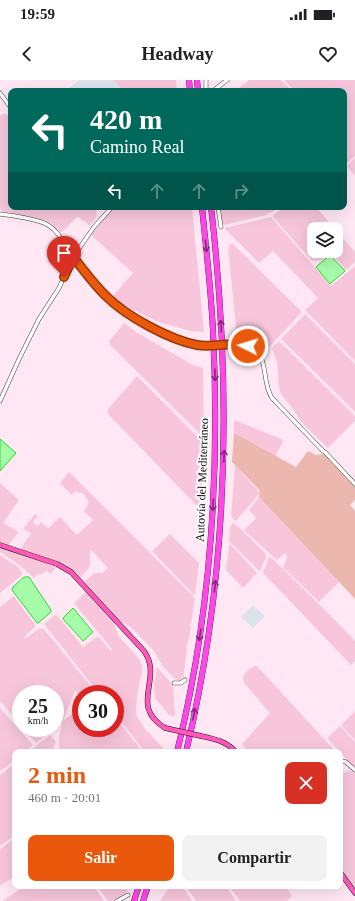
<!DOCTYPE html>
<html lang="es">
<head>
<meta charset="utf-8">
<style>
  body { margin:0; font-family:"Times New Roman",serif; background:#f2f2f2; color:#202124; height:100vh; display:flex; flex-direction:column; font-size:15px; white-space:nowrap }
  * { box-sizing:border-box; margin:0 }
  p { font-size:13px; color:#757577 }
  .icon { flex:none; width:22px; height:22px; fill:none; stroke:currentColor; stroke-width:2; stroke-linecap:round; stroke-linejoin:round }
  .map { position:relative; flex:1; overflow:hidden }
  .side { position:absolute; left:12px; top:669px; width:331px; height:140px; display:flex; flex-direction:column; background:#fff; border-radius:8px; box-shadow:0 4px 16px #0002 }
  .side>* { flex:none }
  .hud { position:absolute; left:8px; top:8px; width:339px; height:122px; border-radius:8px; box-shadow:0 4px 16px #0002; background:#00695c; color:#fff; overflow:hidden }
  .fabs { position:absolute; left:307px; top:142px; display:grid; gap:8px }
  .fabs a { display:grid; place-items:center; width:36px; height:36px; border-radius:8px; background:#fff; box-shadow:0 4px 16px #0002; font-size:20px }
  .speed { position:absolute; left:12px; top:605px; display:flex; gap:8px; font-size:20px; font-weight:700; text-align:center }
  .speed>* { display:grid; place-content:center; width:52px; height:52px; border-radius:50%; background:#fff; box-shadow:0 4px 16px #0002; line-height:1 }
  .speed small { font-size:10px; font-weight:400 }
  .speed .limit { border:6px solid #d22; background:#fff; color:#111 }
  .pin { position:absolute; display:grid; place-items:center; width:34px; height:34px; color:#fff; margin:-41px -17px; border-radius:50% 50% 50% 0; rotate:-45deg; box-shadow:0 0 4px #0007 }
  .pin .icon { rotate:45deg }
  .me { position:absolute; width:44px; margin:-22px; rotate:275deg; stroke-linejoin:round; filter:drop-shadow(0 0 3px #0008) }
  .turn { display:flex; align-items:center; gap:14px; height:84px; padding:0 16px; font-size:18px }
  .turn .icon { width:52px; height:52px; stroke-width:2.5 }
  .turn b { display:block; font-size:28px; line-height:34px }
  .lanes { display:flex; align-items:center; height:38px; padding:0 16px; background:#0003; justify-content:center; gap:20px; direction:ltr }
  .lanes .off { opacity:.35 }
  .round { display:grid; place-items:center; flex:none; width:42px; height:42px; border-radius:8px; background:#f2f2f2 }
  .summary { display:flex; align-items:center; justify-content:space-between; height:68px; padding:0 16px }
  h1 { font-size:24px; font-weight:600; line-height:30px; color:#ea580c }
  .button { display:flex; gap:8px; margin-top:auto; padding:8px 16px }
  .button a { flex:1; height:46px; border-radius:8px; background:#ea580c; color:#fff; font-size:16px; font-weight:600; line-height:46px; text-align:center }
  .button a+a { background:#f2f2f2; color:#202124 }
  .status { display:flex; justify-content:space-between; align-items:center; height:28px; padding:0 20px; background:#fff; direction:ltr }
  .status svg { height:11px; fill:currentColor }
  header { display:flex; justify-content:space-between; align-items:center; height:52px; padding:0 16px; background:#fff; font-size:18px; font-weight:600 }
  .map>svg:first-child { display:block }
  .industrial { fill:#dde3eb }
  .farmland { fill:#f7c6db }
  .green { fill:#ecb7af }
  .water { fill:#a7fcaa; stroke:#28d933 }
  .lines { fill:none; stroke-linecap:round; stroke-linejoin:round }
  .minor-casing { stroke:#3d3d3d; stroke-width:4.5 }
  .major-casing { stroke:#1b1b1b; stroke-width:5.5 }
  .highway-casing { stroke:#1b1b1b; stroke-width:6 }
  .minor { stroke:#fff; stroke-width:3.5 }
  .major { stroke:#ff58b9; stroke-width:4.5 }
  .highway { stroke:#ff46e9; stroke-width:5.5 }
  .minor-bridge-casing { stroke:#3d3d3d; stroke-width:4.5; stroke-linecap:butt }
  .major-bridge-casing { stroke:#1b1b1b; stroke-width:5.5; stroke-linecap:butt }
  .minor-bridge { stroke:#fff; stroke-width:3.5 }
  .major-bridge { stroke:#ff58b9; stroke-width:4.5 }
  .oneway { stroke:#84287a }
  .route-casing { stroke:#983908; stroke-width:10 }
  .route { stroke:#ea580c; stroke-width:7 }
  .labels { text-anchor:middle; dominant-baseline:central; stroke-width:4; stroke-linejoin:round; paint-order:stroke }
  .street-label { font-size:12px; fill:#0a0a0a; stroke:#fff }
</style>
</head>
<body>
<div class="status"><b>19:59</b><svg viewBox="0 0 49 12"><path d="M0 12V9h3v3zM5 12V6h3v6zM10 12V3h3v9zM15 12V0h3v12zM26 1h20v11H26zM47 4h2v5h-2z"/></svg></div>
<header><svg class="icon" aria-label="back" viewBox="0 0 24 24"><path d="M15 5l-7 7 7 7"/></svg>Headway<svg class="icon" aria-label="heart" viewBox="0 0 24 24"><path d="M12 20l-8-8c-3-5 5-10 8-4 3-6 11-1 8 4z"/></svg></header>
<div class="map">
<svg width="355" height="821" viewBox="0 0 355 821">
  <rect width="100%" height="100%" fill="#ffe8f4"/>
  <path class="industrial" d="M 79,0 L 114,0 L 123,11 L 66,11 Z
    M 253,525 L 265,536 L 253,548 L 241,537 Z"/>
  <path class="farmland" d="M 114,0 L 176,0 L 177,11 L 123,11 Z
    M 249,0 L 281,0 L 292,11 L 235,11 Z
    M 284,0 L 355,0 L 355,76 L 345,85 L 344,11 L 295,11 Z
    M 5,34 L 11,36 L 11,127 L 94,127 L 96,130 L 97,136 L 90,146 L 79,137 L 77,137 L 62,152 L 60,152 L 51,143 L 44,140 L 2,131 L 0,128 L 0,35 Z
    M 355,78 L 355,96 L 347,86 Z
    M 113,127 L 192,127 L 204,252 L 191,251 L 158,242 L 134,230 L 127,229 L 111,218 L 133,193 L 91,155 Z
    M 223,127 L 280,127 L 266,135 L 225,145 L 222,143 L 220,130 Z
    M 285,127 L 316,127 L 335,149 L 314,149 L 314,171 L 336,171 L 336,150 L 355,172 L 355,182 L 346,190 L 330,172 L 322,180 L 312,181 L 273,137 L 273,135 Z
    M 271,137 L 331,206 L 355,186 L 355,281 L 305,230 L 318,218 L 273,171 L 259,183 L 225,149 L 225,148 Z
    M 232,163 L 302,232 L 270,266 L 255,251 L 236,248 L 228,167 Z
    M 305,234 L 355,284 L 355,332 L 281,259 Z
    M 124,243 L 136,252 L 193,285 L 203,288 L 204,353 L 201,355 L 110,265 L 109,261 Z
    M 279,261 L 355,336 L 355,341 L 328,368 L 301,342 L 293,329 L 281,314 L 279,308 L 277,282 L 272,268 Z
    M 137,296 L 203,362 L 203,402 L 199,410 L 200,423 L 197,426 L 108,334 L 108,329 Z
    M 234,340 L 284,360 L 275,376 L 234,353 Z
    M 235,385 L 260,413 L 236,441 L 235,441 L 231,436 Z
    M 69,392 L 195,518 L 191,544 L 189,544 L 191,547 L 188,563 L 186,566 L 187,570 L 183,599 L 179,601 L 175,599 L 164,588 L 153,570 L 133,549 L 126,544 L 121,543 L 84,502 L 94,493 L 102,493 L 108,488 L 90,469 L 90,485 L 89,488 L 80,498 L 67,486 L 20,469 L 31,454 L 23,449 L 35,434 L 38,436 L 33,442 L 38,446 L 41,442 L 48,448 L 60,437 L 77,455 L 93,440 L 84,431 L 89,423 L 84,414 L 75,411 L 72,415 L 60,403 Z
    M 0,403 L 19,420 L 3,443 L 19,452 L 8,465 L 0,462 Z
    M 259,417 L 339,502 L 319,522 L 283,487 L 287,477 L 285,473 L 277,480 L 244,450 L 256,438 L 249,430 Z
    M 233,443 L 240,448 L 265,473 L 266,477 L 260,491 L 259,491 L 229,461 L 230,446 Z
    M 170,454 L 199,483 L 195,516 L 152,471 Z
    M 229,465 L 231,465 L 257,493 L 243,508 L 226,490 Z
    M 0,467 L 40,481 L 56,488 L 50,494 L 47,490 L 42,494 L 38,494 L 34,498 L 15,482 L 0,472 Z
    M 0,475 L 17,486 L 22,492 L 22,495 L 0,513 Z
    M 269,477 L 273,479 L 338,543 L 355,561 L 355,581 L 351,585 L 263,493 Z
    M 86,512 L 113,541 L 118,555 L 139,579 L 142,585 L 142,592 L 137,617 L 136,634 L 145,649 L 164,669 L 161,672 L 145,672 L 115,634 L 115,614 L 99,614 L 44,544 L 56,534 L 83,567 L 98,556 L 111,571 L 112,569 L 74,523 Z
    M 14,516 L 36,546 L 25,556 L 26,558 L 40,548 L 44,549 L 97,614 L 81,614 L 81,617 L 75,610 L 63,641 L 81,627 L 81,648 L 115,648 L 115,637 L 143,672 L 63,672 L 59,667 L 59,658 L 62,643 L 36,663 L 23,648 L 55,648 L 55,614 L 21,614 L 21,645 L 0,621 L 0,527 Z
    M 254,586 L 257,586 L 336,672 L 248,672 L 242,664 L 270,633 L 244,603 L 243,599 L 244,594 L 249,589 Z
    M 157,587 L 173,605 L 175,637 L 169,635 L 155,618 L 154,603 Z
    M 0,628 L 33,665 L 25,672 L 15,672 L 15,680 L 0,691 Z
    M 355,631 L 355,660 L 341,645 Z
    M 340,646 L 355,662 L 355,689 L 328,659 L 329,656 Z
    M 50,655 L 56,661 L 52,672 L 28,672 Z
    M 15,683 L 15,755 L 0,766 L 0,695 Z
    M 350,690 L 355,693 L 355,807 L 340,787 L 340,695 Z
    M 15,758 L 15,796 L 0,806 L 0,769 Z
    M 25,806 L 94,806 L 104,821 L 2,821 Z
    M 97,806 L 129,806 L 127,812 L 113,821 L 108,821 Z
    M 170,806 L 182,806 L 192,821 L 160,821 Z
    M 186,806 L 226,806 L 236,821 L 196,821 Z
    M 229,806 L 286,806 L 292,816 L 287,821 L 240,821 Z"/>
  <path class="green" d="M 234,353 L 296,387 L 308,371 L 316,375 L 324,374 L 355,407 L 355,420 L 350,425 L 355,431 L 355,519 L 259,417 L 260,411 L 232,382 Z"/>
  <path class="water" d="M 330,175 L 345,191 L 330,204 L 316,187 Z
    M 0,359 L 16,373 L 0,391 Z
    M 24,497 L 29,497 L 51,530 L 51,532 L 38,543 L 37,543 L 12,510 L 13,507 Z
    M 73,528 L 93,552 L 83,561 L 63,539 L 63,538 Z"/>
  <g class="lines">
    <g class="minor-casing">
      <path id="minor" d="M 206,0 L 206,11
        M 213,11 L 227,0
        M 0,13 L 11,28
        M 218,127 L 221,147
        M 0,134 C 13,136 36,138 48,145 C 60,152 65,167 74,178 C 83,190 96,208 108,218 C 131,238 171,261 202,266
        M 234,264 C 275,265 258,296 272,318 L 323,371 L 325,372 L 355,404
        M 0,321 L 20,277 L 39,239 L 59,208 L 73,177 L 94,147 L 112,127
        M 174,603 L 181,603 L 185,600
        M 340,681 L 346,682 L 355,690
        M 117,821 L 128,815"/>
    </g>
    <g class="major-casing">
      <path id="major" d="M 0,465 L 57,484 L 71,492 L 144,571 C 164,599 128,625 165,648
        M 201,656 C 215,659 226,661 236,672
        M 340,792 L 355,813"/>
    </g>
    <g class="highway-casing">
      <path id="highway" d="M 189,0 L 190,11
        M 197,0 L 198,11
        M 177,672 C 211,535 220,392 213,251 C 211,209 206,168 202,127
        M 186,672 C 229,494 232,309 211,127
        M 134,821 L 139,806
        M 143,821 L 148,806"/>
    </g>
    <use href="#minor" class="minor"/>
    <use href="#major" class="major"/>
    <use href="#highway" class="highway"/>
    <g class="minor-bridge-casing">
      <path id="minor-bridge" d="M 202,266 L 234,264"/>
    </g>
    <g class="major-bridge-casing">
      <path id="major-bridge" d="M 165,648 L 201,656"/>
    </g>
    <use href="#minor-bridge" class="minor-bridge"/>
    <use href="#major-bridge" class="major-bridge"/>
  </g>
  <defs><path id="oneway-shaft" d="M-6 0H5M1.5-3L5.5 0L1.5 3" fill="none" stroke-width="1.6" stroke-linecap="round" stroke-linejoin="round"/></defs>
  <g class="oneway">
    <use href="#oneway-shaft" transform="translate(206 166) rotate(84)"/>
    <use href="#oneway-shaft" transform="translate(221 246) rotate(-93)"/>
    <use href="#oneway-shaft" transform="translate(215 295) rotate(89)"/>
    <use href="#oneway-shaft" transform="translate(224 376) rotate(-88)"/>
    <use href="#oneway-shaft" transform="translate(213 425) rotate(93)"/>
    <use href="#oneway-shaft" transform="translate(215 506) rotate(-84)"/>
    <use href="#oneway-shaft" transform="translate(200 555) rotate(98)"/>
    <use href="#oneway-shaft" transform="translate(194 634) rotate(-79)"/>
  </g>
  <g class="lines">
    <g class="route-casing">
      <path id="route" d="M 64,197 L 73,177 C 84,190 94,205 107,217 C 126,236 170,260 197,265 C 214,268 232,261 248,266"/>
    </g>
    <use href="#route" class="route"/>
  </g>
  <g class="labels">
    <g class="street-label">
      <text transform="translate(202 400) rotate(-88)">Autovía del Mediterráneo</text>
    </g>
  </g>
</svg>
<div class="fabs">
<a><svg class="icon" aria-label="layers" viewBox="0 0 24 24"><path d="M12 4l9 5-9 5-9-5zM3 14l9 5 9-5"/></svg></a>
</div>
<div class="speed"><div>25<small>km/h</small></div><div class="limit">30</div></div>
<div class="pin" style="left:64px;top:197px;background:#d93025"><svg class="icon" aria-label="arrive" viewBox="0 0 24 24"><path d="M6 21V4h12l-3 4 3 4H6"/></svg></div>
<svg class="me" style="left:248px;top:266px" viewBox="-20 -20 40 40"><circle r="17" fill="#ea580c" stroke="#fff" stroke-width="3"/><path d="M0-11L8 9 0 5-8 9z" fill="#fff"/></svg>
<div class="hud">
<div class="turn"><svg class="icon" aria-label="left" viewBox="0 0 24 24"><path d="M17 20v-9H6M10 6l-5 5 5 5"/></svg><div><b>420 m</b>Camino Real</div></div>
<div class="lanes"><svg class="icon" aria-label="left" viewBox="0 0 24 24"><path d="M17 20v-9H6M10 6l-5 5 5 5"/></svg><svg class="icon off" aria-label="ahead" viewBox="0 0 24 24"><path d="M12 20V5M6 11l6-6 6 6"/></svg><svg class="icon off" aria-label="ahead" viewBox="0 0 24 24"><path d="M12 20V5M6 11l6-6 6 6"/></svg><svg class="icon off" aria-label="right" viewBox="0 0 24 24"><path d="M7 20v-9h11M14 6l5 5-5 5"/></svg></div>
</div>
<section class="side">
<div class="summary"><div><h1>2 min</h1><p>460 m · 20:01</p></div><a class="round" style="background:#d93025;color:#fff"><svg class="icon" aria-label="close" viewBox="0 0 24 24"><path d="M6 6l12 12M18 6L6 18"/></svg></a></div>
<div class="button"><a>Salir</a><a>Compartir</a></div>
</section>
</div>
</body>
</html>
